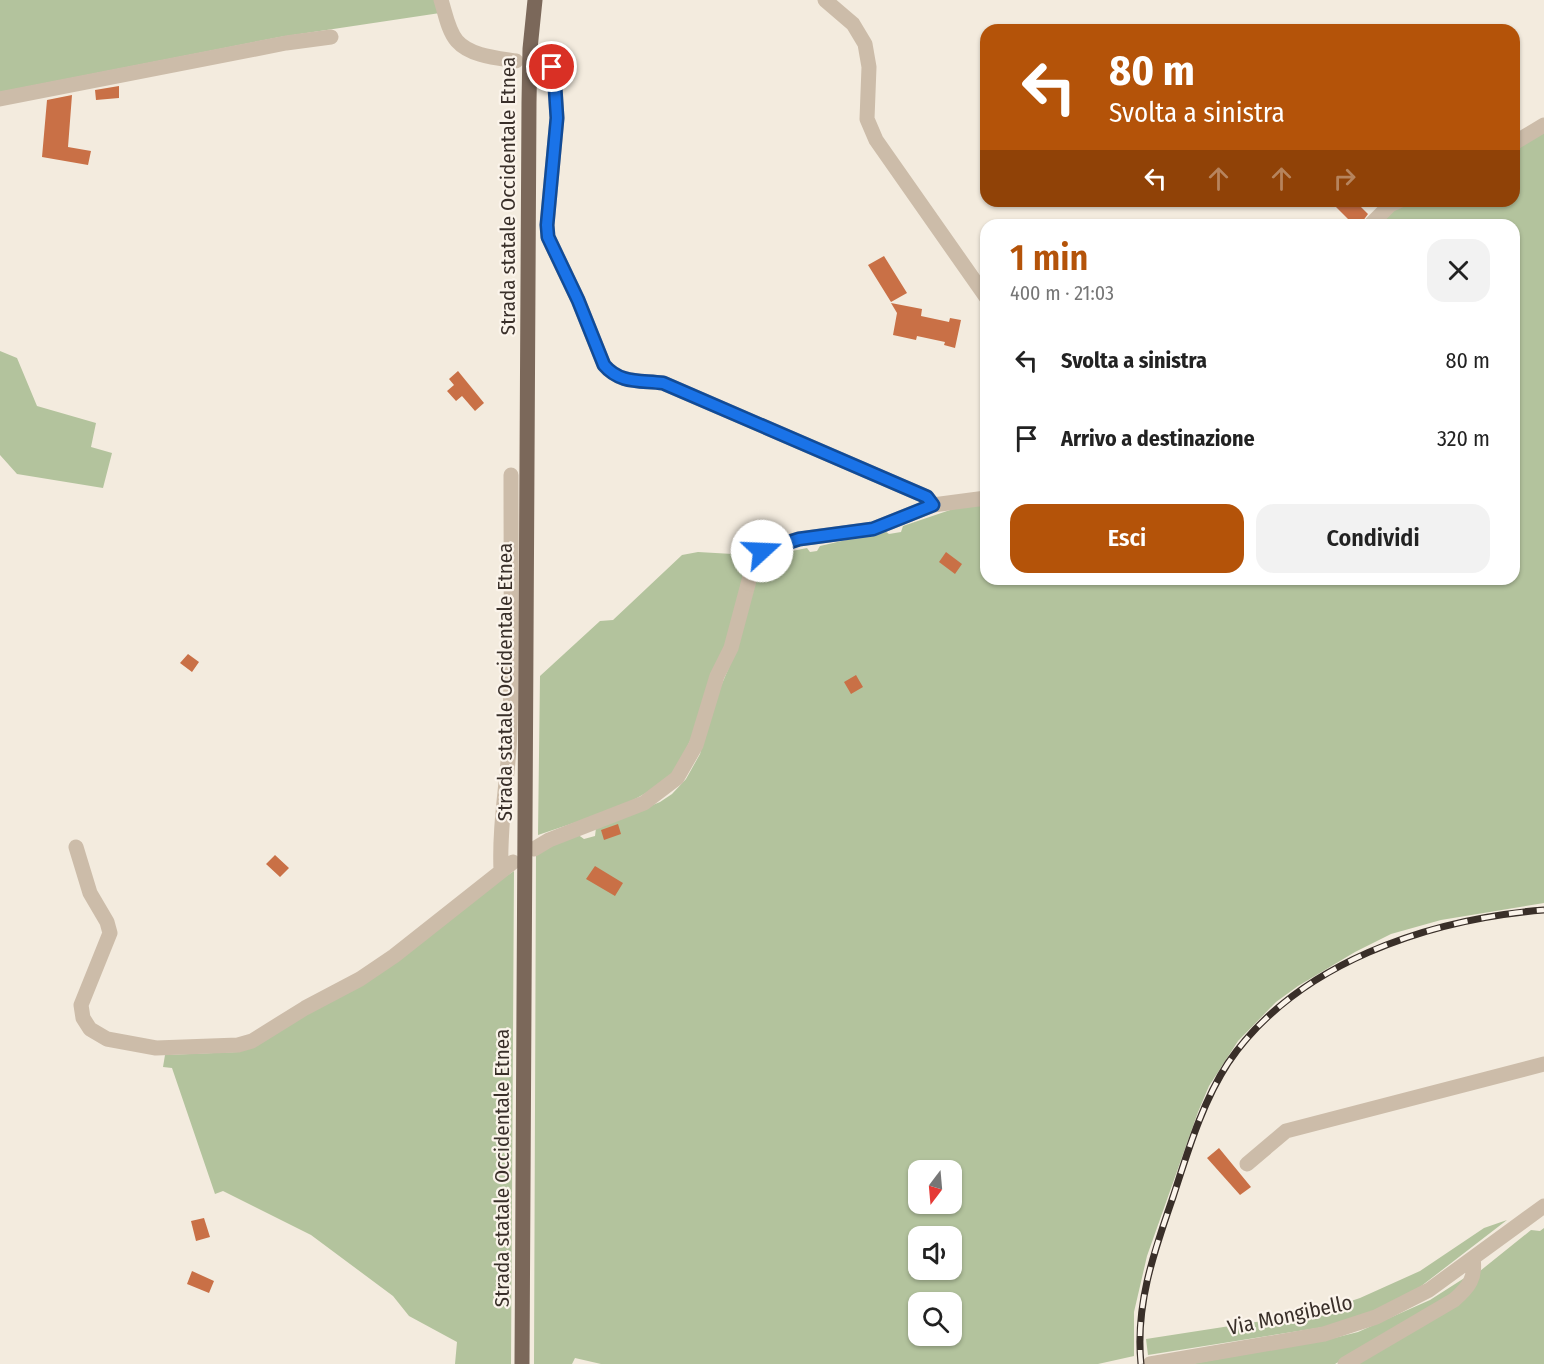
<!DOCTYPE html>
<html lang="it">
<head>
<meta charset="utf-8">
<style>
  body { margin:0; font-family:"Fira Sans Condensed",sans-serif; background:#f2f2f2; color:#222; height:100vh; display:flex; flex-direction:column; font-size:22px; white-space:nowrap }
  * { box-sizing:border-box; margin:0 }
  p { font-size:20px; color:#767676 }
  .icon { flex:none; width:33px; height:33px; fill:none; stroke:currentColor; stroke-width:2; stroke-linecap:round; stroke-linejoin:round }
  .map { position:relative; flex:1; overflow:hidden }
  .side { position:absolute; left:980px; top:219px; width:540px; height:366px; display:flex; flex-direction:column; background:#fff; border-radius:18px; box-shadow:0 2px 4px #0004 }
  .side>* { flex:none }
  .guide { position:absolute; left:980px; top:24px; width:540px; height:183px; border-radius:18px; box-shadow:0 2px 4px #0004; background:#b45309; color:#fff; overflow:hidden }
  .needle { width:39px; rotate:196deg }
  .buttons { position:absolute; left:908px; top:1160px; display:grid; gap:12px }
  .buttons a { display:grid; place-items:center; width:54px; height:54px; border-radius:12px; background:#fff; box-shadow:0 2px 4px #0004; font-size:30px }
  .pin { position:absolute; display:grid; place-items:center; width:51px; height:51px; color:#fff; margin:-26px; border:3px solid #fff; border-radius:50%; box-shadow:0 2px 6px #0007 }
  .me { position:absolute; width:66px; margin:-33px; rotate:70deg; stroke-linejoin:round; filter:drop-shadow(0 0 4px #0008) }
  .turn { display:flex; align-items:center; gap:21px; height:126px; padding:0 30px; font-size:27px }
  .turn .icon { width:78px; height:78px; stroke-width:2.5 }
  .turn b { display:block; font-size:42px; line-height:51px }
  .lanes { display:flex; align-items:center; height:57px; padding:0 30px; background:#0003; justify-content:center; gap:30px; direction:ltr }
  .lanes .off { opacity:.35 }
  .round { display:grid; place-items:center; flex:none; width:63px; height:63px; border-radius:18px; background:#f2f2f2 }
  .head { display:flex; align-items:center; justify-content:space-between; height:102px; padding:0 30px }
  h1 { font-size:36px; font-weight:600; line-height:45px; color:#b45309 }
  .primary-button { display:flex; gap:12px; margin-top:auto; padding:12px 30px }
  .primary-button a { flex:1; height:69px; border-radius:18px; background:#b45309; color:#fff; font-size:24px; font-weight:600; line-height:69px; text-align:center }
  .primary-button a+a { background:#f2f2f2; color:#222 }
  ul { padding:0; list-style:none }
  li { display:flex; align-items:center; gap:18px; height:78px; padding:0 30px }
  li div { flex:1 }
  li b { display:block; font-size:22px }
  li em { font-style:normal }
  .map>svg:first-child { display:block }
  .green { fill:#b3c39d; fill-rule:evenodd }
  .building { fill:#c97046 }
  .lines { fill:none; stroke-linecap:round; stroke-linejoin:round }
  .minor { stroke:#ccbca9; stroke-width:15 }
  .major { stroke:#7b685a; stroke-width:15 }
  .rail-casing { stroke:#392f29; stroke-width:7 }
  .rail { stroke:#fbf4eb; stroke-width:4.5; stroke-dasharray:14; stroke-linecap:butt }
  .route-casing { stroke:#114b97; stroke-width:15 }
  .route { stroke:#1a73e8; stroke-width:10 }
  .labels { text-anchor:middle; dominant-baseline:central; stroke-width:4.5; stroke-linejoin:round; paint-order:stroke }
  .street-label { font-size:21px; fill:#392f29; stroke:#fbf4eb }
</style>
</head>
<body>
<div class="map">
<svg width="1544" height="1364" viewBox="0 0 1544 1364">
  <rect width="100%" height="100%" fill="#f3ebde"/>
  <path class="green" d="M 0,0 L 436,0 L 440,13 L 280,37 L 0,92 Z
    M 1544,129 L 1544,903 L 1441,920 L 1391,934 L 1355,952 L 1298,986 L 1276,1002 L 1238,1041 L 1209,1086 L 1198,1112 L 1147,1256 L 1134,1312 L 1134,1356 L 1098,1364 L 601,1364 L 575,1358 L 572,1364 L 534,1364 L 536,854 L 577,834 L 584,839 L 595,836 L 596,828 L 660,802 L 672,794 L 686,779 L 700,754 L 715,700 L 730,665 L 762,557 L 807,548 L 810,552 L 817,551 L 820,546 L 885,531 L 889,534 L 901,532 L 903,526 L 953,509 L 985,504 L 986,579 L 1514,579 L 1514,225 L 1376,225 L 1398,206 L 1409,202 L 1514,201 L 1514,149 ZM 918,1170 L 951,1170 L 951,1203 L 918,1203 ZM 918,1236 L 951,1236 L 951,1269 L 918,1269 ZM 918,1302 L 951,1302 L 951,1335 L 918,1335 Z
    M 0,351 L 17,358 L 37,406 L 96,423 L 91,447 L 112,453 L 103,488 L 17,474 L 0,455 Z
    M 698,552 L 750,555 L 733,633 L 691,739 L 675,771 L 660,785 L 621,807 L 538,835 L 540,676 L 600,621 L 613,620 L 682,555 Z
    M 514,871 L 511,1364 L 455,1364 L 457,1342 L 409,1316 L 393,1296 L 311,1235 L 223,1191 L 215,1194 L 172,1068 L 163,1067 L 165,1055 L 238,1052 Z
    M 1507,1220 L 1420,1287 L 1374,1311 L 1324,1327 L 1148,1355 L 1146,1339 L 1315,1313 L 1360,1298 L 1420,1271 L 1484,1228 Z
    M 1544,1228 L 1544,1364 L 1356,1364 L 1455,1304 L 1480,1271 L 1531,1230 L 1540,1231 Z
    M 1466,1277 L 1452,1296 L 1335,1364 L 1191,1364 L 1326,1340 L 1358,1332 L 1430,1300 Z"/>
  <path class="building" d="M 119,86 L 119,98 L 96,100 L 95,90 Z
    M 72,95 L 68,147 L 91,151 L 88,165 L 42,157 L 47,100 Z
    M 1330,201 L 1355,201 L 1368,214 L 1360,225 L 1354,225 Z
    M 884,256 L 907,293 L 891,302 L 868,265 Z
    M 891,303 L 922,309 L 921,316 L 949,322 L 950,318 L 961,320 L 955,348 L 944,345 L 945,342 L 917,336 L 916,340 L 893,335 L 897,313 Z
    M 458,371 L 484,403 L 475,411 L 462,396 L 456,401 L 447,391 L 454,385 L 449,379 Z
    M 946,552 L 962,564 L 955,574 L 939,562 Z
    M 188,654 L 199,662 L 192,672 L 180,663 Z
    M 856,675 L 863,687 L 851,694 L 844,682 Z
    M 618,824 L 621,834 L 604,840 L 601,830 Z
    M 275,855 L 289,868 L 280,877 L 266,864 Z
    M 595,866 L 623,883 L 615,896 L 586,879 Z
    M 1219,1148 L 1251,1187 L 1240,1195 L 1207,1158 Z
    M 204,1218 L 210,1237 L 196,1241 L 191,1221 Z
    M 192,1271 L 214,1281 L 209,1293 L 187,1284 Z"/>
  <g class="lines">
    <path class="minor" d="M 441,0 C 445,12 448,31 457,41 C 470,56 497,58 516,61
      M 825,0 L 853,24 L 865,44 L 869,67 L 867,119 L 876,140 L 986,297
      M 539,62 L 552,67 L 554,72 L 557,118 L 547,225 L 548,237 L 578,300 L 604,365 C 620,384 640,380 663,383 L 927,497 L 933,505
      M 0,99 L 286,43 L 331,37
      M 1514,143 L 1544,125
      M 1370,225 L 1390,205 L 1399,201
      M 76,847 L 90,893 L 107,922 L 110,933 L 81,1005 L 83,1018 L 90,1029 L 107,1039 L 156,1048 L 238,1045 L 252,1041 L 305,1008 L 360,979 L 394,956 L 513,862
      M 534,849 L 549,840 L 644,803 L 677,778 L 696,745 L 717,676 L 731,648 L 755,558 L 775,545 L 799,539 L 873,529 L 933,505 L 986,498
      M 501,870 C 499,824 508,779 510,733 C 512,647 511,561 511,475
      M 1247,1164 L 1286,1131 L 1544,1064
      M 1150,1364 L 1324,1334 L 1376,1317 L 1429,1290 L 1544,1206
      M 1345,1364 L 1454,1300 C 1469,1287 1476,1278 1473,1258"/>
    <path class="major" d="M 522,1364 L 529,102 L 530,49 L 535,0"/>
    <g class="rail-casing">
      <path id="rail" d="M 1141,1364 C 1135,1305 1154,1252 1173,1197 C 1188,1151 1202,1103 1228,1063 C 1296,963 1429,919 1544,910"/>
    </g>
    <use href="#rail" class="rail"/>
  </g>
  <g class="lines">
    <g class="route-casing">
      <path id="route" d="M 552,67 L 554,72 L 557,118 L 547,225 L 548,237 L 578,300 L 604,365 C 620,384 640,380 663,383 L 927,497 L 933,505 L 873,529 L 799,539 L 762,551"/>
    </g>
    <use href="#route" class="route"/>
  </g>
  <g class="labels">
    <g class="street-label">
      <text transform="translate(508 196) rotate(-90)">Strada statale Occidentale Etnea</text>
      <text transform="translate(505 682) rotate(-90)">Strada statale Occidentale Etnea</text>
      <text transform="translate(502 1168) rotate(-90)">Strada statale Occidentale Etnea</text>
      <text transform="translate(1290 1315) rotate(-12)">Via Mongibello</text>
    </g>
  </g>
</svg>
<div class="buttons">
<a><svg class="needle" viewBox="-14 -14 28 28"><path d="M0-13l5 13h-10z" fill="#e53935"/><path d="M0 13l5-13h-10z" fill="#767676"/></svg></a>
<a><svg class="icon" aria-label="sound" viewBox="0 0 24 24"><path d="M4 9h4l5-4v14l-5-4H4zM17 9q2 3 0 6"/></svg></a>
<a><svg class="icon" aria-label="search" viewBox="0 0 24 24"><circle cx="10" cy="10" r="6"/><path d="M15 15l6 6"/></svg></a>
</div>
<div class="pin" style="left:552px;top:67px;background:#d93025"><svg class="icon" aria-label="arrive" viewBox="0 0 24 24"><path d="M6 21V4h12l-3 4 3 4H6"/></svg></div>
<svg class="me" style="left:762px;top:551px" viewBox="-20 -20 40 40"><circle r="19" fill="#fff"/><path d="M0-13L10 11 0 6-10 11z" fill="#1a73e8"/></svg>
<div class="guide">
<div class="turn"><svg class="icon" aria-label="left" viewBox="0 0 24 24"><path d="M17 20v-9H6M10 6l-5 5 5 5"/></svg><div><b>80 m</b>Svolta a sinistra</div></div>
<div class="lanes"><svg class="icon" aria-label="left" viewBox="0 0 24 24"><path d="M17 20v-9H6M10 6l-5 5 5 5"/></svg><svg class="icon off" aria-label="ahead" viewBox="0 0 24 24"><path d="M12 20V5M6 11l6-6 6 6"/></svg><svg class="icon off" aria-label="ahead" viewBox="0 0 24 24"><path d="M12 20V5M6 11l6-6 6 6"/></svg><svg class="icon off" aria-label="right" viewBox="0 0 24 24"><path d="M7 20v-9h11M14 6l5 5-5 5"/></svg></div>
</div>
<section class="side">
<div class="head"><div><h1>1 min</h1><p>400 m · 21:03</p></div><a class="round"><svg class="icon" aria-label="close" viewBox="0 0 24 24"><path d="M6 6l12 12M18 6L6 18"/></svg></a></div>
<ul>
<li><svg class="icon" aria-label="left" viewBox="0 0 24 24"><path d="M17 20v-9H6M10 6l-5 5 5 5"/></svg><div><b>Svolta a sinistra</b></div><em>80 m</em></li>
<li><svg class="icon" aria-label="arrive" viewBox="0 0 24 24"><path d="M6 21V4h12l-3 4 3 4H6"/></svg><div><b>Arrivo a destinazione</b></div><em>320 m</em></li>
</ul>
<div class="primary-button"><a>Esci</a><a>Condividi</a></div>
</section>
</div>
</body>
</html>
